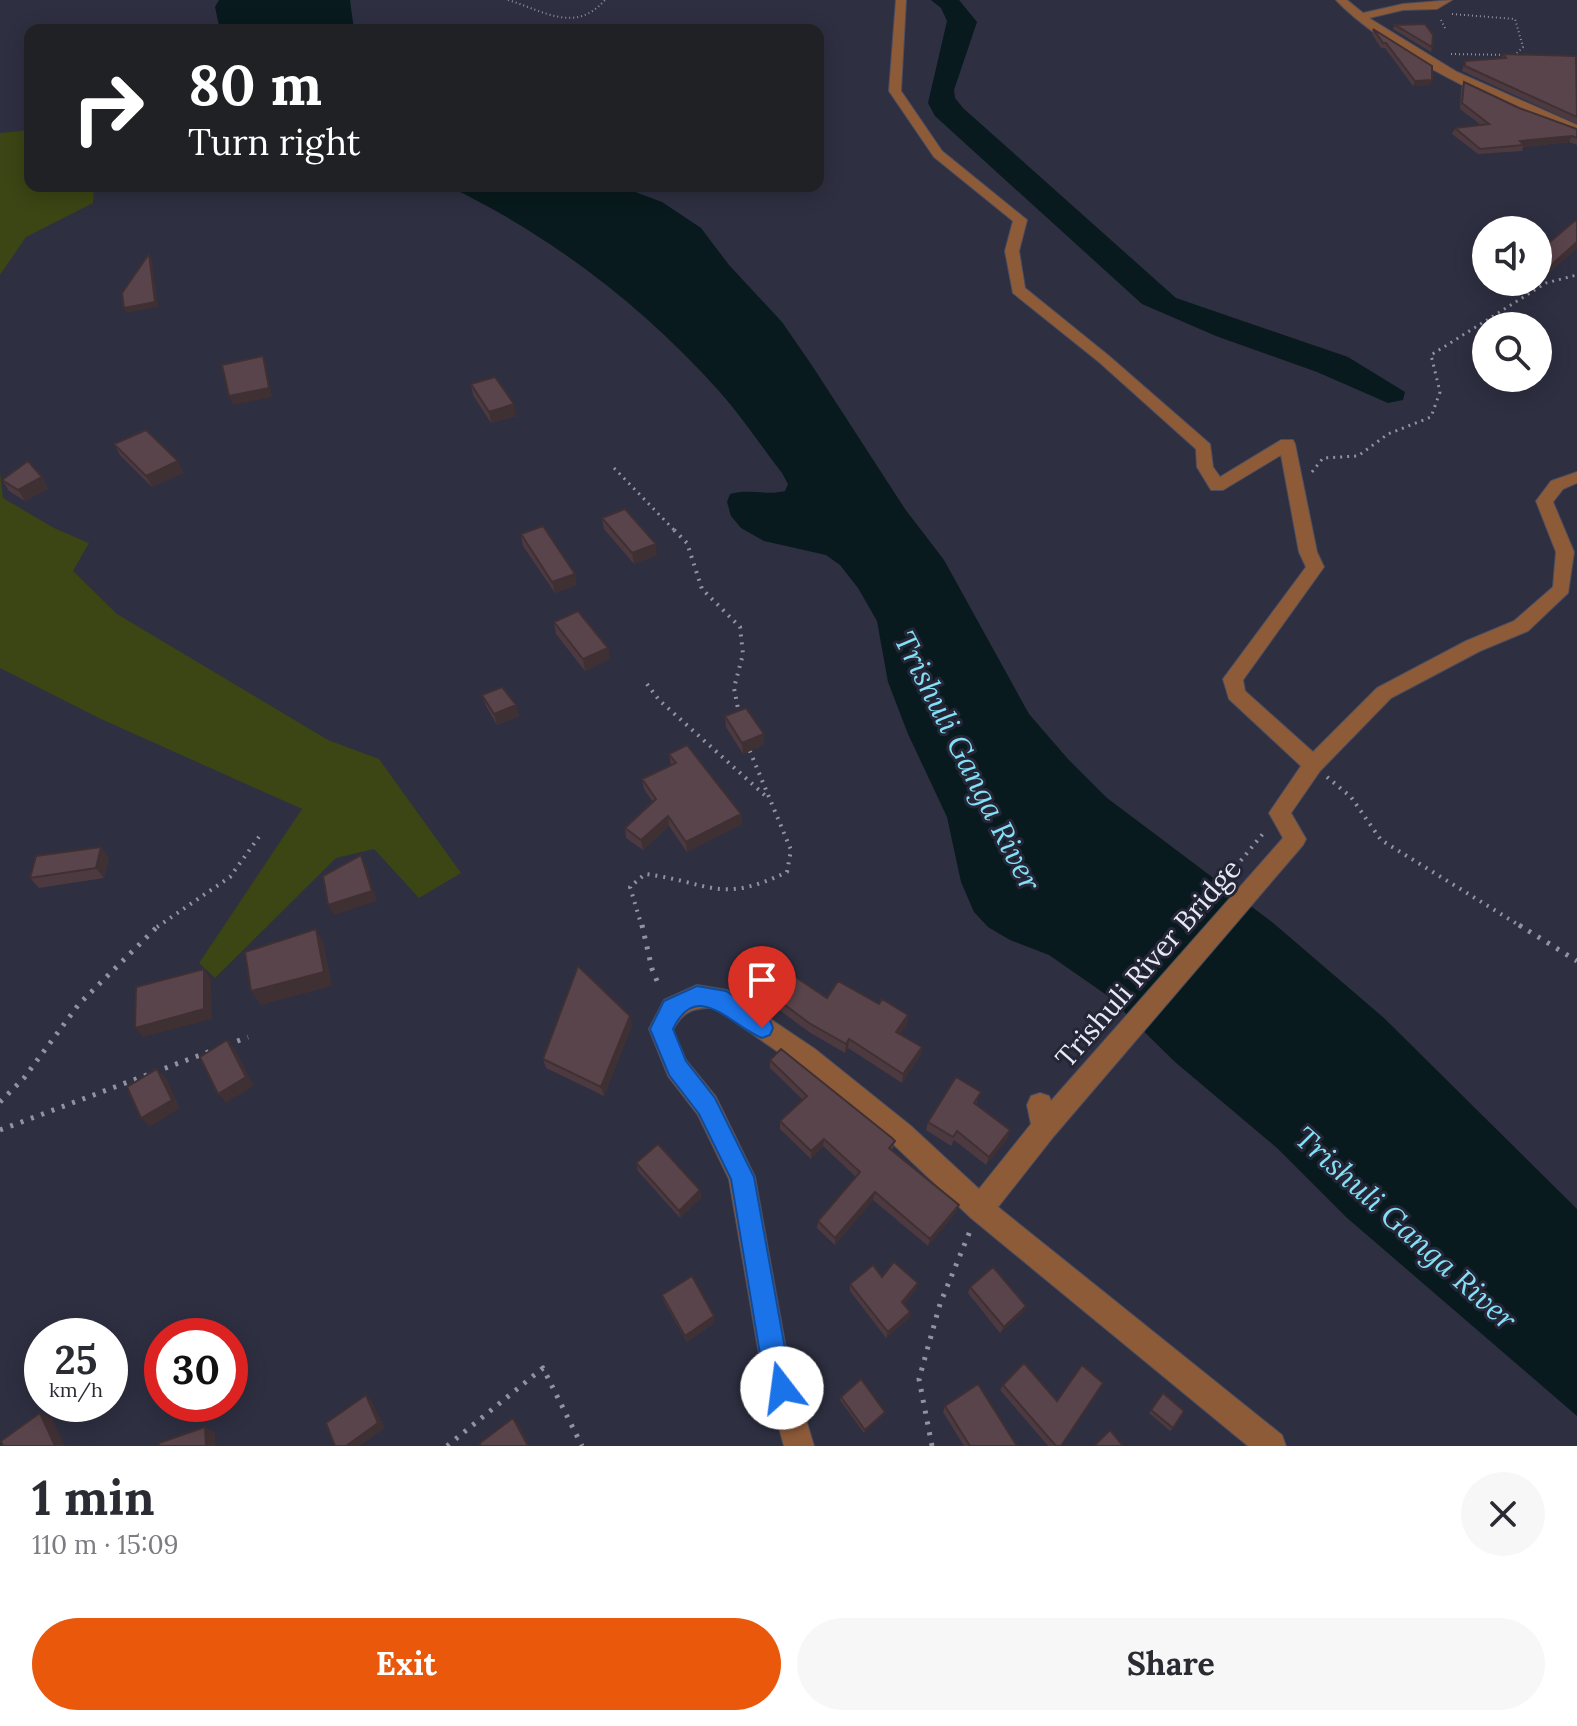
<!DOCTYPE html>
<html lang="en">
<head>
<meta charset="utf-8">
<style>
  body { margin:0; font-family:Lora,serif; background:#f7f7f7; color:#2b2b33; height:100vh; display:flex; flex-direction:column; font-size:30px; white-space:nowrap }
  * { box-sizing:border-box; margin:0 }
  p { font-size:26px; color:#7c7c81 }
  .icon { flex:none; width:44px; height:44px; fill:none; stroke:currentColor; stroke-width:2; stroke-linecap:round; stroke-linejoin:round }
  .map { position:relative; height:1446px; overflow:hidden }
  .sheet { display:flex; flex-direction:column; background:#fff; flex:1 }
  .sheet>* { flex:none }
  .guide { position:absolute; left:24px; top:24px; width:800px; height:168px; border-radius:16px; box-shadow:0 4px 20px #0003; background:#202124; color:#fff; overflow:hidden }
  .tools { position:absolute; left:1472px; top:216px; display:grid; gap:16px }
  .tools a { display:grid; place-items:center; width:80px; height:80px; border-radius:50%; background:#fff; box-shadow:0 4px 20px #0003; font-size:40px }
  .speed { position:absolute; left:24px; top:1318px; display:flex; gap:16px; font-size:40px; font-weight:700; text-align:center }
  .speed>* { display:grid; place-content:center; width:104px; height:104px; border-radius:50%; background:#fff; box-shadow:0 4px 20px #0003; line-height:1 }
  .speed small { font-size:20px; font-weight:400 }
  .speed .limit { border:12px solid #d22; background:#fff; color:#111 }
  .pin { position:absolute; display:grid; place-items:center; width:68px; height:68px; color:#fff; margin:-82px -34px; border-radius:50% 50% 50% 0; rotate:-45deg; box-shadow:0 0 8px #0007 }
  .pin .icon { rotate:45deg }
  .me { position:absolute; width:88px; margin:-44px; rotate:345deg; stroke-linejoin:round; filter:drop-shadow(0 0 6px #0008) }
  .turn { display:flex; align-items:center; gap:28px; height:168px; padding:0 32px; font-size:36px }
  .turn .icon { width:104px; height:104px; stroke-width:2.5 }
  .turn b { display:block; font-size:56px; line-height:68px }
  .round { display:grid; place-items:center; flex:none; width:84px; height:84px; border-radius:42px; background:#f7f7f7 }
  .summary { display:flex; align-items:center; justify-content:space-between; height:136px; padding:0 32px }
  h1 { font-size:48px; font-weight:700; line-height:60px }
  .action { display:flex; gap:16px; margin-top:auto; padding:16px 32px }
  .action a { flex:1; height:92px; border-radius:48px; background:#ea580c; color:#fff; font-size:32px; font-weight:700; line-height:92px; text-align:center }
  .action a+a { background:#f7f7f7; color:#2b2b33 }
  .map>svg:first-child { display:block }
  .green { fill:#3c4514 }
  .water { fill:#081a1d }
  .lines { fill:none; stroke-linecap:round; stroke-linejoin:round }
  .minor-casing { stroke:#4c4d5e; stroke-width:2 }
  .path-far3 { stroke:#9193a1; stroke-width:2; stroke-dasharray:1 3; stroke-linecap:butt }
  .path-far2 { stroke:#9193a1; stroke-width:3; stroke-dasharray:2 5; stroke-linecap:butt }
  .path-far1 { stroke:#9193a1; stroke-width:4; stroke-dasharray:2 6; stroke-linecap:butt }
  .path { stroke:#9193a1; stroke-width:5; stroke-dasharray:3 8; stroke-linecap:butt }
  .minor { fill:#8e5b39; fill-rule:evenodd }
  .wall { fill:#4d3a40 }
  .shaded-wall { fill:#3f3034 }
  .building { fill:#5a444b; stroke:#3f3034; stroke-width:2 }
  .route { fill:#1a73e8; stroke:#114b97; stroke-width:2 }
  .labels { text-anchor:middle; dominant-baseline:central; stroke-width:6; stroke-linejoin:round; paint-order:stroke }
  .street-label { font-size:28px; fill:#e7e9f4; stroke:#242536 }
  .water-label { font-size:30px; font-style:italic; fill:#84e0f4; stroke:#242536 }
</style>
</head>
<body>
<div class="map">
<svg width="1577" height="1446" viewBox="0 0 1577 1446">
  <rect width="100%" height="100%" fill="#2e2f41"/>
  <path class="green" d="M 30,130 L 30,186 L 94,186 L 93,203 L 26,237 L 0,275 L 0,133 Z
    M 0,472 L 3,498 L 54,528 L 89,543 L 73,571 L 117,614 L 328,740 L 379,759 L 461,873 L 419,898 L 374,849 L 336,858 L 215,978 L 199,963 L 302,809 L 101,719 L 0,668 Z"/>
  <path class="water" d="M 219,0 L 350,0 L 354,30 L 220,30 L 215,7 Z
    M 931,0 L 959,0 L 977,22 L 954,90 L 955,98 L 963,108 L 1176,298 L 1348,357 L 1405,392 L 1403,400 L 1388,403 L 1317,372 L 1216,336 L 1142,304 L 935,116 L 928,103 L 947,21 L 941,8 Z
    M 448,186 L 619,186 L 662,202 L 701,228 L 729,265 L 782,322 L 813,367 L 905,509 L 944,560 L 1029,714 L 1068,759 L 1107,798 L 1272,922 L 1384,1018 L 1577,1209 L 1577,1416 L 1346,1217 L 1277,1148 L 1175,1062 L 1108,996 L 1049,955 L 1010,940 L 988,927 L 974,912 L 961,882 L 947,817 L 908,734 L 888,682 L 877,621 L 858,588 L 840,565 L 826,555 L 764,541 L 741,528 L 731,516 L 727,502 L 730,494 C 749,488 766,496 785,491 L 788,484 L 782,473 C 761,446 742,417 719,391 C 643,306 550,235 448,186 Z"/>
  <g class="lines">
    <g class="minor-casing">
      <path id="minor" d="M 896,0 L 906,0 L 901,91 L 942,151 L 1027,220 L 1019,251 L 1025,288 L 1109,356 L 1210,444 L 1213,467 L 1220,477 L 1281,440 L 1293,440 L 1295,444 L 1317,552 L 1324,567 L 1243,680 L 1245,691 L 1313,752 L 1377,688 L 1466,641 L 1514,621 L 1553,587 L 1556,552 L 1536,501 L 1551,481 L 1577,472 L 1577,483 L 1563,489 L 1553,502 L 1574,552 L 1568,593 L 1528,631 L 1480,651 L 1391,698 L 1320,771 L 1291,813 L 1306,839 L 1303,845 L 1054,1136 L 998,1207 L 1282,1435 L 1286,1446 L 1248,1446 L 971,1218 L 893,1144 L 797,1065 L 715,1008 C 694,1007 683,1011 673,1030 L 686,1060 L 716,1097 L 755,1177 L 788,1360 L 814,1446 L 784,1446 L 760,1360 L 729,1179 L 698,1115 L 668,1076 L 649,1029 L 664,1000 L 697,985 L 727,990 L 815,1049 L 911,1126 L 979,1189 L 1031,1124 L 1027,1105 L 1031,1096 L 1040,1093 L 1049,1096 L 1051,1101 L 1283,838 L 1269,813 L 1301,766 L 1229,699 L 1223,679 L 1306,567 L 1299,552 L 1281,455 L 1223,490 L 1211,490 L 1197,467 L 1196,449 L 1099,362 L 1013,293 L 1005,251 L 1013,221 L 934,157 L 889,91 Z
        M 1336,0 L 1347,0 L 1363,13 L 1403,4 L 1452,0 L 1437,9 L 1403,10 L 1369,18 L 1457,72 L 1577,125 L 1577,133 C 1508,112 1385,52 1336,0 Z"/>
    </g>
    <path class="path-far3" d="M 508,0 C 544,11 575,34 605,0
      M 1452,14 L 1515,19 L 1523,47 L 1515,55
      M 1441,20 L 1446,30
      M 1451,54 L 1514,55"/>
    <path class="path-far2" d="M 614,468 L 676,532
      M 1312,472 L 1323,458 L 1358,456 L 1388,434 L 1431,417 L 1440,392 L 1431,355 L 1546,283 L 1577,275"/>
    <path class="path-far1" d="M 674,530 L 687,543 L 702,589 L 740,627 L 743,654 L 734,688 L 739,714
      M 647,684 L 659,700 L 769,799
      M 1327,777 L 1351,797 L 1381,840 L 1522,927
      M 1200,910 L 1266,830
      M 157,927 L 230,877 L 261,834
      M 642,927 L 630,887 L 645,874 C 710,882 719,905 787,872 L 791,850 L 749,749"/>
    <path class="path" d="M 642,925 L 652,969 L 660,988
      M 1519,925 L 1577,961
      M 227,1045 L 248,1037
      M 0,1102 L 24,1078 L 79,1004 L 159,925
      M 0,1130 L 211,1051
      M 447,1446 L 543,1368 L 582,1446
      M 932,1446 L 919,1379 L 940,1304 L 970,1231"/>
    <use href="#minor" class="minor"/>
  </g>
  <path class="wall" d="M 1395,25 L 1432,47 L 1431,52 L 1393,29 Z
    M 1373,29 L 1430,85 L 1413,86 L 1385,48 L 1381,48 L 1372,34 Z
    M 1503,54 L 1577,57 L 1577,124 L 1462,71 L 1465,61 L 1501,59 Z
    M 1464,82 L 1519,108 L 1577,129 L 1577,145 L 1569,142 L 1523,147 L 1522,151 L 1478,154 L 1452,134 L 1455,128 L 1481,125 L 1460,109 L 1461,88 Z
    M 1577,219 L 1577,248 L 1544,277 L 1538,274 L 1538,252 Z
    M 471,384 L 516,416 L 491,423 L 473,395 Z
    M 114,444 L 178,461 L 183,473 L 152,487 L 120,455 Z
    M 42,477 L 48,489 L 25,501 L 9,491 L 2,480 Z
    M 602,518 L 657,555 L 634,564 L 604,529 Z
    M 521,534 L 577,585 L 555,593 L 523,546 Z
    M 554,622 L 608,648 L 610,659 L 585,671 L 556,634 Z
    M 482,695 L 516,705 L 519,716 L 497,725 L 486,706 Z
    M 725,716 L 764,745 L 743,754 L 726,727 Z
    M 669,754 L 741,814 L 742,824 L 687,852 L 669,826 L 643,850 L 626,838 L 625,828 L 653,802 L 644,789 L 642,779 L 671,765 Z
    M 109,857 L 104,878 L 39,888 L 30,878 Z
    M 773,996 L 827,998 L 879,1004 L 908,1015 L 907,1025 L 900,1034 L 922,1047 L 920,1056 L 902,1083 L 848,1048 L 845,1053 L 809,1032 L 774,1006 Z
    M 632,1025 L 604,1096 L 546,1068 L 543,1059 Z
    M 770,1060 L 895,1141 L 892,1151 L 959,1205 L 956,1212 L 928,1246 L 873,1200 L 835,1245 L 817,1228 L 818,1221 L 856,1177 L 823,1146 L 811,1159 L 780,1129 L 780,1121 L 803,1100 L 770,1068 Z
    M 978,1101 L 976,1104 L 1010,1130 L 1007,1139 L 986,1165 L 954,1140 L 951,1146 L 926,1130 L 928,1122 Z
    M 636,1163 L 700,1190 L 701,1198 L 680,1218 L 638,1171 Z
    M 882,1277 L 918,1283 L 916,1289 L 904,1304 L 910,1312 L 909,1318 L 886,1338 L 850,1291 L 850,1284 Z
    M 970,1287 L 1023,1312 L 1000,1333 L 968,1293 Z
    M 662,1295 L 715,1322 L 687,1342 L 664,1302 Z
    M 1003,1385 L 1057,1400 L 1061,1446 L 1048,1446 L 1000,1390 Z
    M 1163,1393 L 1173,1428 L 1170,1431 L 1149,1413 Z
    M 841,1397 L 885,1412 L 884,1414 L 864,1433 L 840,1400 Z
    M 945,1406 L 1017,1446 L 964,1446 L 943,1412 Z"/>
  <path class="shaded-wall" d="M 1432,80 L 1430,85 L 1413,86 L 1415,81 Z
    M 1572,136 L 1569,142 L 1523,147 L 1524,145 L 1520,141 Z
    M 1577,242 L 1577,248 L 1544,277 L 1550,266 Z
    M 149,254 L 152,260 L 158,307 L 126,313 L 124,308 Z
    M 263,356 L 266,364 L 272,397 L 233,405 L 229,396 Z
    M 514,404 L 516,416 L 491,423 L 489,412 Z
    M 178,461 L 183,473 L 152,487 L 146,476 Z
    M 42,477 L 48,489 L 25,501 L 18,490 Z
    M 656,544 L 657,555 L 634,564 L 632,553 Z
    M 575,574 L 577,585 L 555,593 L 552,582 Z
    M 608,648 L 610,659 L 585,671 L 583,659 Z
    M 516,705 L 519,716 L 497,725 L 494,714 Z
    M 764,734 L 764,745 L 743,754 L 742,743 Z
    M 741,814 L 742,824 L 687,852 L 686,842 Z
    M 668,816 L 669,826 L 643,850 L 641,840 Z
    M 101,847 L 109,857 L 104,878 L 96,868 Z
    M 361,855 L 366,866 L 377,901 L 334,915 L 328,905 Z
    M 316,929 L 324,944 L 332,986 L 261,1005 L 251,991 Z
    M 204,969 L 211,979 L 212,1019 L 143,1037 L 135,1028 Z
    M 908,1015 L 907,1025 L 895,1041 L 896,1032 Z
    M 630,1016 L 632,1025 L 604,1096 L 601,1087 Z
    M 849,1039 L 848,1048 L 845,1053 L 846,1044 Z
    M 227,1040 L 235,1049 L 254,1086 L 226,1103 L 218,1094 Z
    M 922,1047 L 920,1056 L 902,1083 L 903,1074 Z
    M 157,1069 L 166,1078 L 180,1108 L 150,1127 L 141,1118 Z
    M 1010,1130 L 1007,1139 L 986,1165 L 989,1157 Z
    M 824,1139 L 823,1146 L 811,1159 L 811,1151 Z
    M 700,1190 L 701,1198 L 680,1218 L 679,1211 Z
    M 875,1192 L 873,1200 L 835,1245 L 835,1238 Z
    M 959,1205 L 956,1212 L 928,1246 L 930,1239 Z
    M 918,1283 L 916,1289 L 901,1308 L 902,1302 Z
    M 1026,1306 L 1023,1312 L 1000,1333 L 1004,1327 Z
    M 910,1312 L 909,1318 L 886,1338 L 888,1332 Z
    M 714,1316 L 715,1322 L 687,1342 L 685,1336 Z
    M 366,1395 L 372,1401 L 385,1428 L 360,1446 L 346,1446 Z
    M 885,1412 L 884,1414 L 864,1433 L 865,1430 Z
    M 40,1413 L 52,1418 L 65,1446 L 55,1446 Z
    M 513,1418 L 518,1423 L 530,1446 L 528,1446 Z
    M 205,1427 L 215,1432 L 215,1446 L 206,1446 Z"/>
  <path class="building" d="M 1425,24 L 1433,35 L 1432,47 L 1395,25 Z
    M 1373,29 L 1432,66 L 1432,80 L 1415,81 L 1386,43 L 1383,43 Z
    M 1503,54 L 1576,56 L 1577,117 L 1465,66 L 1465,61 L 1506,58 Z
    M 1464,82 L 1519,108 L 1577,129 L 1577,138 L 1572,136 L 1520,141 L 1524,145 L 1480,149 L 1455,128 L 1489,124 L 1462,103 Z
    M 1577,219 L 1577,242 L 1550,266 L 1538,261 L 1538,252 Z
    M 149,254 L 155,302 L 124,308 L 122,293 Z
    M 263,356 L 269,388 L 229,396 L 222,365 Z
    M 495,377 L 514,404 L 489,412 L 471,384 Z
    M 146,430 L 178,461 L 146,476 L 114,444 Z
    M 28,461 L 42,477 L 18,490 L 2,480 Z
    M 625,509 L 656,544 L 632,553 L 602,518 Z
    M 543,526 L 575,574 L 552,582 L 521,534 Z
    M 578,611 L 608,648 L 583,659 L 554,622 Z
    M 502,687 L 516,705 L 494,714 L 482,695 Z
    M 746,708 L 764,734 L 742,743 L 725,716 Z
    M 687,745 L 741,814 L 686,842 L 668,816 L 641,840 L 625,828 L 656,799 L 642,779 L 676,763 L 669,754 Z
    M 101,847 L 96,868 L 30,878 L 36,856 Z
    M 361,855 L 372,891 L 328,905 L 323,876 Z
    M 316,929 L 324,972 L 251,991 L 245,952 Z
    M 578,966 L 630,1016 L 601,1087 L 543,1059 Z
    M 204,969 L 204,1009 L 135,1028 L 136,987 Z
    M 791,974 L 827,998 L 838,981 L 879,1004 L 882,999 L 908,1015 L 896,1032 L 922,1047 L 903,1074 L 849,1039 L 846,1044 L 809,1023 L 773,996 Z
    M 227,1040 L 246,1077 L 218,1094 L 200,1057 Z
    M 781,1049 L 892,1138 L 895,1141 L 889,1148 L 959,1205 L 930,1239 L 875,1192 L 835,1238 L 818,1221 L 860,1172 L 824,1139 L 811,1151 L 780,1121 L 807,1096 L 770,1060 Z
    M 157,1069 L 172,1100 L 141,1118 L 127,1087 Z
    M 956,1077 L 981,1092 L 974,1103 L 1010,1130 L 989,1157 L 957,1131 L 953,1137 L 928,1122 Z
    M 658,1144 L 700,1190 L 679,1211 L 636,1163 Z
    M 894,1262 L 918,1283 L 902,1302 L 910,1312 L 888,1332 L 850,1284 L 873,1265 L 882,1277 Z
    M 993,1267 L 1026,1306 L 1004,1327 L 970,1287 Z
    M 692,1276 L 714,1316 L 685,1336 L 662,1295 Z
    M 1024,1363 L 1057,1401 L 1082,1365 L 1103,1383 L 1061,1446 L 1056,1446 L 1003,1385 Z
    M 861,1379 L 885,1412 L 865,1430 L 841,1397 Z
    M 978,1384 L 1017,1446 L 970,1446 L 945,1406 Z
    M 1163,1393 L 1184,1411 L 1173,1428 L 1151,1410 Z
    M 366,1395 L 378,1423 L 346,1446 L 335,1446 L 326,1423 Z
    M 40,1413 L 55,1446 L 3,1446 L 1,1441 Z
    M 513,1418 L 528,1446 L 480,1446 L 480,1443 Z
    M 205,1427 L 206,1446 L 159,1446 L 159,1443 Z
    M 1110,1430 L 1123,1446 L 1096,1446 L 1095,1445 Z"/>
  <path class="route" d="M 697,986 L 726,991 L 770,1020 L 773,1028 L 770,1035 L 762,1038 C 731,1026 697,978 673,1029 L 686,1061 L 715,1098 L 754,1177 L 787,1360 L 795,1388 L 792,1398 L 782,1402 L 773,1398 L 761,1360 L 731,1179 L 699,1114 L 669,1075 L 650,1029 L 664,1001 Z"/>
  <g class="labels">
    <g class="street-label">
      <text transform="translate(1148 963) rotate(-49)">Trishuli River Bridge</text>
    </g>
    <g class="water-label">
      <text transform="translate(968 761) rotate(63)">Trishuli Ganga River</text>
      <text transform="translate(1406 1228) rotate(42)">Trishuli Ganga River</text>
    </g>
  </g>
</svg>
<div class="tools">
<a><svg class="icon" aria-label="sound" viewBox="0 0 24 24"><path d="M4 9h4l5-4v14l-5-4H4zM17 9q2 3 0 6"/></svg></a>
<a><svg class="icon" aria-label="search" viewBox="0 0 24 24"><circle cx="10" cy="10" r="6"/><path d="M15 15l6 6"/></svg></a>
</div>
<div class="speed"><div>25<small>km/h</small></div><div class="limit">30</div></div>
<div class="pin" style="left:762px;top:1028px;background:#d93025"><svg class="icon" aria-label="arrive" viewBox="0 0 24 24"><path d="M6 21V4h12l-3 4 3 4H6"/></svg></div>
<svg class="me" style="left:782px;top:1388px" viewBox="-20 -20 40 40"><circle r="19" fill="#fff"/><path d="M0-13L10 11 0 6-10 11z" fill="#1a73e8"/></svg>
<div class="guide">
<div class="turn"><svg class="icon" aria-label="right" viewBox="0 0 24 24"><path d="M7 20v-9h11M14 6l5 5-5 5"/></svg><div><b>80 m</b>Turn right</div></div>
</div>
</div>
<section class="sheet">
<div class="summary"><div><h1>1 min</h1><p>110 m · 15:09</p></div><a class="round"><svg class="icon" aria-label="close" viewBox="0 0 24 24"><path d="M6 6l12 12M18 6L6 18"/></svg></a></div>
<div class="action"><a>Exit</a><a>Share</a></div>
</section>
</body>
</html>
